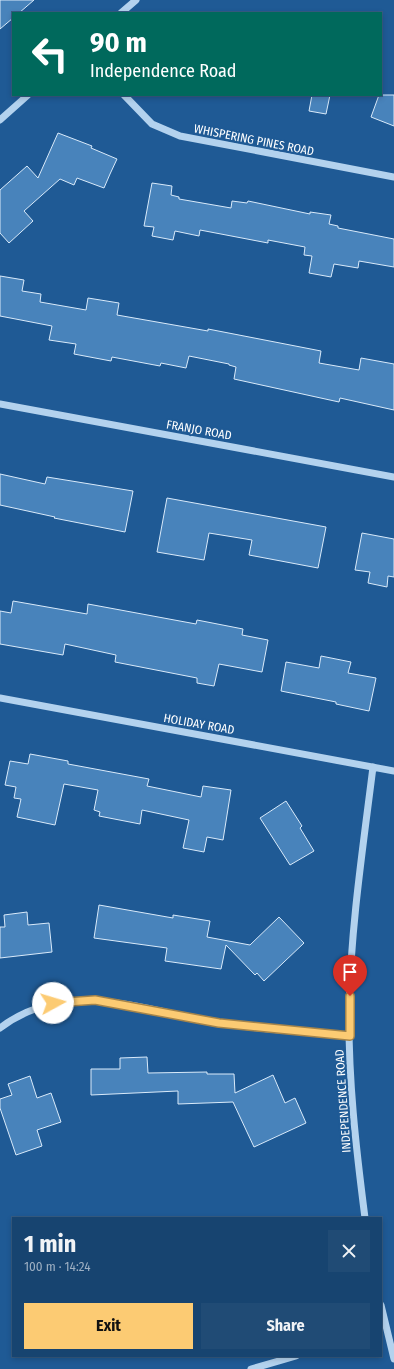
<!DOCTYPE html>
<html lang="en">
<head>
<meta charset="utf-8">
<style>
  body { margin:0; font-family:"Fira Sans Condensed",sans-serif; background:#204b75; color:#f1f3f6; height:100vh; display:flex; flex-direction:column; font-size:15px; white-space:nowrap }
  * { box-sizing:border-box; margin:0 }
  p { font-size:13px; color:#9eb0c3 }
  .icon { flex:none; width:22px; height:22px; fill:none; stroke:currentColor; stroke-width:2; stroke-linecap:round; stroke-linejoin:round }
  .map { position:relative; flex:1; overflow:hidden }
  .side { position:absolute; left:12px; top:1217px; width:370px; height:140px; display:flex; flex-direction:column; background:#174470; border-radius:0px; box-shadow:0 2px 6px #0003,0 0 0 1px #365c83 }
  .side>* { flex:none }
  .banner { position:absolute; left:12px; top:12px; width:370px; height:84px; border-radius:0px; box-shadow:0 2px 6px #0003,0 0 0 1px #365c83; background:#00695c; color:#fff; overflow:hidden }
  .pin { position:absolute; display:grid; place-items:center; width:34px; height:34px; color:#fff; margin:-41px -17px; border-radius:50% 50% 50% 0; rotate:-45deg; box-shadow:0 0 4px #0007 }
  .pin .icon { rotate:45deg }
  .me { position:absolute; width:44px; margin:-22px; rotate:84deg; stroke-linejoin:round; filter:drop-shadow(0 0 3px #0008) }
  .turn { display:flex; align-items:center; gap:14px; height:84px; padding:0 12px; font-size:18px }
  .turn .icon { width:52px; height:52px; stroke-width:2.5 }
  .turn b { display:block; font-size:28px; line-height:34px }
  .round { display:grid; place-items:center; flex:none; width:42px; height:42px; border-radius:0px; background:#204b75 }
  .summary { display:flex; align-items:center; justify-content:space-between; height:68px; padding:0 12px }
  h1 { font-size:24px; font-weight:700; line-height:30px }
  .primary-button { display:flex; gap:8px; margin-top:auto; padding:8px 12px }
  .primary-button a { flex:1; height:46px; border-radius:0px; background:#fccb73; color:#111; font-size:16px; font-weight:700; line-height:46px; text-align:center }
  .primary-button a+a { background:#204b75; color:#f1f3f6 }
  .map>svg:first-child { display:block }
  .building { fill:#4883bb; stroke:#d9eafa }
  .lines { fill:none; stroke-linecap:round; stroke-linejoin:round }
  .minor { stroke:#b3d2ee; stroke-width:7 }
  .route-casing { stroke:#a4844b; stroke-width:10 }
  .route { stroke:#fccb73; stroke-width:7 }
  .labels { text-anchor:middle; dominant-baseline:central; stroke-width:4; stroke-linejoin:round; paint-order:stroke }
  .street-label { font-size:12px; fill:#fff; stroke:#1f5a95 }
</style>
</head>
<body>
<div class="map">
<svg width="394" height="1369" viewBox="0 0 394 1369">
  <rect width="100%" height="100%" fill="#1f5a95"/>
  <path class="building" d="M 0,0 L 34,0 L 19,13 L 13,13 L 13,18 L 0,29 Z
    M 312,95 L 330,95 L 326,114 L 309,111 Z
    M 379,95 L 394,95 L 394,126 L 371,117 Z
    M 58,133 L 92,146 L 91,148 L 117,159 L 110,174 L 104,188 L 77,178 L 74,185 L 60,179 L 24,211 L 33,221 L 9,243 L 0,233 L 0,190 L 27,166 L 38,178 Z
    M 152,183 L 172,186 L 171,195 L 179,197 L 179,199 L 231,208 L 232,201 L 247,203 L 248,201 L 310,214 L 310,212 L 331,215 L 329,224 L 338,226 L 338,228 L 394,239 L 394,267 L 359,261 L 358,268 L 334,264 L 331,277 L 309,273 L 312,256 L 304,255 L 305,247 L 268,240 L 268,243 L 200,230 L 199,236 L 175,231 L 173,240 L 152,236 L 154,227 L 144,226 Z
    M 0,276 L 24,280 L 22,291 L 41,294 L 40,302 L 86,310 L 88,298 L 119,303 L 117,315 L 208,331 L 208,329 L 321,351 L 319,363 L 359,370 L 361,358 L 394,364 L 394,410 L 340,398 L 339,402 L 234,379 L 236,367 L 229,365 L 229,364 L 189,356 L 186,368 L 161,363 L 160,366 L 112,357 L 111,361 L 74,354 L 76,344 L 49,340 L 52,326 L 0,316 Z
    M 0,474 L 45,484 L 47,477 L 133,491 L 125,532 L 54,518 L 55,517 L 0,505 Z
    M 167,498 L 326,527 L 318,568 L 249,555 L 252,540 L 209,533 L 204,560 L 157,552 Z
    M 362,533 L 394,539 L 394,577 L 388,576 L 387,587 L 368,583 L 370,572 L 355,570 Z
    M 13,601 L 87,614 L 88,604 L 196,624 L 197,620 L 243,629 L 242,635 L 268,640 L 262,672 L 219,664 L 214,686 L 197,683 L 197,678 L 115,662 L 116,655 L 65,644 L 63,655 L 0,644 L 0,611 L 11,613 Z
    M 321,656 L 351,662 L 348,673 L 376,678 L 369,711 L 336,704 L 336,702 L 281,691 L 286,662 L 319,668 Z
    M 30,754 L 68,761 L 68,764 L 149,779 L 147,786 L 201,797 L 203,786 L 231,790 L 223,840 L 207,837 L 204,852 L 183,848 L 189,820 L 142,810 L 140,824 L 99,816 L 100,812 L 94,810 L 98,790 L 64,784 L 55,825 L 17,817 L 21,799 L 14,798 L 16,787 L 5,785 L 10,761 L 28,764 Z
    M 286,801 L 302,826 L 300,828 L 314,851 L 290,865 L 260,818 Z
    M 99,905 L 173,918 L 173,915 L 210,921 L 207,937 L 250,945 L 279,917 L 304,943 L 264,981 L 257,973 L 255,975 L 226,945 L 221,969 L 165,961 L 167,948 L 94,938 Z
    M 27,912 L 28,925 L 49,923 L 52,952 L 0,958 L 0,927 L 5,927 L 4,915 Z
    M 147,1057 L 148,1073 L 207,1072 L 207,1074 L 234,1074 L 235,1093 L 273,1075 L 285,1103 L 295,1098 L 306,1123 L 254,1147 L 233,1102 L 178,1104 L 178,1091 L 91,1095 L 91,1069 L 120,1069 L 120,1058 Z
    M 30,1076 L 37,1098 L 51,1093 L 61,1122 L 37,1130 L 42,1146 L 16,1155 L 0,1108 L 0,1099 L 12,1095 L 8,1084 Z"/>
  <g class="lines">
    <path class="minor" d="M 121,13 L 136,0
      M 124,95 L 152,124 L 180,136 L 394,177
      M 0,120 L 28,95
      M 0,404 L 394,477
      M 0,698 L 394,771
      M 0,1028 C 67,977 145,1011 219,1023 C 262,1030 306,1031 349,1036
      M 365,1218 C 356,1148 348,1078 349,1007 C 351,926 363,847 373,767
      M 381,1305 L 394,1359
      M 251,1369 L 296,1356"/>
  </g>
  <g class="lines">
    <g class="route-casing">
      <path id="route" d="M 53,1003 L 95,1000 L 219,1023 L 350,1036 L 350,996"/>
    </g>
    <use href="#route" class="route"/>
  </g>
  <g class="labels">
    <g class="street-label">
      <text transform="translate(254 140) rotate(11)">WHISPERING PINES ROAD</text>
      <text transform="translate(199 430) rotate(10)">FRANJO ROAD</text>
      <text transform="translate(199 724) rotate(10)">HOLIDAY ROAD</text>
      <text transform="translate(343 1101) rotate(-94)">INDEPENDENCE ROAD</text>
    </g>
  </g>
</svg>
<div class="pin" style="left:350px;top:996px;background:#d93025"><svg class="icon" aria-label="arrive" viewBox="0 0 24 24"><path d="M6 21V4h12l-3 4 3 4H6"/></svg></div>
<svg class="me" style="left:53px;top:1003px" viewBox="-20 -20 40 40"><circle r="19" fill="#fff"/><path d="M0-13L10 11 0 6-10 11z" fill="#fccb73"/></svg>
<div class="banner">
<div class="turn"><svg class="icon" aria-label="left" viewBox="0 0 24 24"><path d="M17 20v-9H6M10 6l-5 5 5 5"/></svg><div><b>90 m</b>Independence Road</div></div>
</div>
<section class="side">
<div class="summary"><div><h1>1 min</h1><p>100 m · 14:24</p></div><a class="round"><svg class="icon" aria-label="close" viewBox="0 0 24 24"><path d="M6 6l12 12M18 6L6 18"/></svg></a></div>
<div class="primary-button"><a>Exit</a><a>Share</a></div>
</section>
</div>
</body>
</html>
